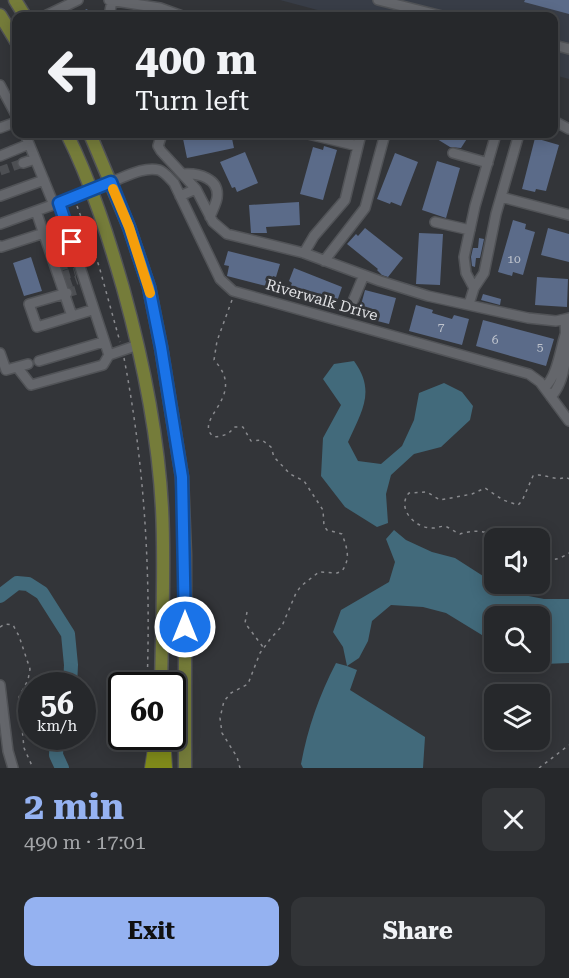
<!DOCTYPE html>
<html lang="en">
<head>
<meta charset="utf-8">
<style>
  body { margin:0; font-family:"Roboto Serif",serif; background:#323437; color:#f1f3f6; height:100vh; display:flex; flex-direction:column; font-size:22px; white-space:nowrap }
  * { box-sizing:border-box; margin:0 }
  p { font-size:20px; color:#a4a6a9 }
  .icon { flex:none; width:33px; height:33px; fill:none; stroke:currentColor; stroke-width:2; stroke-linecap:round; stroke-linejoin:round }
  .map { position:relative; height:768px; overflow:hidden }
  .panel { display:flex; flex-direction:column; background:#26282b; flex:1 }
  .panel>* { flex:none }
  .top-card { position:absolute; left:12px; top:12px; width:546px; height:126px; border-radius:12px; box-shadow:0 3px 15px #0003,0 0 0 2px #424447; background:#26282b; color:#f1f3f6; overflow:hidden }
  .buttons { position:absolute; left:484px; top:528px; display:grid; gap:12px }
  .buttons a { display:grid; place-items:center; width:66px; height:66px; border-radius:12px; background:#26282b; box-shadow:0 3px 15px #0003,0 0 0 2px #424447; font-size:30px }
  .speed { position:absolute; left:18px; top:672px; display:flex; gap:12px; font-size:30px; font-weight:700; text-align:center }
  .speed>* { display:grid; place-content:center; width:78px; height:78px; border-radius:50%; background:#26282b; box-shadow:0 3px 15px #0003,0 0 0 2px #424447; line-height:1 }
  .speed small { font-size:15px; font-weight:400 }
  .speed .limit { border:3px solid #111; border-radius:9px; background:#fff; color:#111 }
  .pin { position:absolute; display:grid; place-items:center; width:51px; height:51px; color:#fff; margin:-26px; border-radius:12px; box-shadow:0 3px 9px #0006 }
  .me { position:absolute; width:66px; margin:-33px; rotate:0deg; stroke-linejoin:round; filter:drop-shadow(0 0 4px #0008) }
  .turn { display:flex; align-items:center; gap:21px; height:126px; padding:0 24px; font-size:27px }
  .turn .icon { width:78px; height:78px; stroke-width:2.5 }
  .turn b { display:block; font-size:42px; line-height:51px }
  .round { display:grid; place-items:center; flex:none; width:63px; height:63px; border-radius:12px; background:#323437 }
  .summary { display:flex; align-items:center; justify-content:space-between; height:102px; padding:0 24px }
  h1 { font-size:36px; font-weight:700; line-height:45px; color:#95b2f1 }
  .button { display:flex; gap:12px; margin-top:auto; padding:12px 24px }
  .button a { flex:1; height:69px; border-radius:12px; background:#95b2f1; color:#111; font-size:24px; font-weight:700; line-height:69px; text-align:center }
  .button a+a { background:#323437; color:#f1f3f6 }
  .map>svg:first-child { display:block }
  .built { fill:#393e48 }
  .water { fill:#426a7b }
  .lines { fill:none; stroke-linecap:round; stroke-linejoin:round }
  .river { stroke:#426a7b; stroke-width:14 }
  .building { fill:#5b6b89 }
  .minor-tunnel { stroke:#4d4f53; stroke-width:9; stroke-dasharray:9 4.5; stroke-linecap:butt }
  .minor-casing { stroke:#515357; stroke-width:12 }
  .major-casing { stroke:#515357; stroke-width:15 }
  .highway-casing { stroke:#515357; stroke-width:16 }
  .path { stroke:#898a8e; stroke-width:1.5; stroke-dasharray:3 4.5; stroke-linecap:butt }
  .minor { stroke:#64666b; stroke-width:9 }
  .major { stroke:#757c3a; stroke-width:12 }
  .highway { stroke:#808b1a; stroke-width:14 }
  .route-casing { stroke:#114b97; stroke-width:15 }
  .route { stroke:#1a73e8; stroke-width:10 }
  .slow { stroke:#f59e0b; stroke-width:10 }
  .labels { text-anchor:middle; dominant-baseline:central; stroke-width:6; stroke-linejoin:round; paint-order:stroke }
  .number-label { font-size:12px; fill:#bfc4cd }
  .street-label { font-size:15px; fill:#e0e1e4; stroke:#333539 }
</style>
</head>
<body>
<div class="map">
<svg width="569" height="768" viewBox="0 0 569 768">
  <rect width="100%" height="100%" fill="#333539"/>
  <path class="built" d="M 280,0 L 569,0 L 569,79 L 554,75 L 554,16 L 340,16 Z"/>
  <path class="water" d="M 354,361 C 376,391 362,411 348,442 L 358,461 L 381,464 L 402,446 L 414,420 L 419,393 L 444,383 L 462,392 L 473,406 L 470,420 L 441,447 L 414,454 L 391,475 L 386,494 L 388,523 L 377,527 L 345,507 L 321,476 L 323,438 L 341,405 L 323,379 L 334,364 Z
    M 394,530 L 406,540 L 432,552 L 455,558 L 508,592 L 544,599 L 569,599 L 569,663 L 544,664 L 538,662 L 540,662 L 540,616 L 495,616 L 495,643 L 446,613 L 423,607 L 391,605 L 372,621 L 368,641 L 359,658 L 347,666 L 357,670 L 350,690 L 425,737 L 423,768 L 303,768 L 301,764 C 308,727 319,696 336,663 L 347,666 L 343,647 L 333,632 L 341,610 L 389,582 L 395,562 L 386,539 Z"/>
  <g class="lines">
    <path class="river" d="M 0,596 L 17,583 L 28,584 L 42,593 L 68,634 L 71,665 L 70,686
      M 57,736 L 56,755 L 62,768"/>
  </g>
  <path class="building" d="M 525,0 L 569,0 L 569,14 L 524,2 Z
    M 87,9 L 91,16 L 72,16 Z
    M 182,134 L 231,134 L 234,148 L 187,158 Z
    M 441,134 L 470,134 L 461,148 L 450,147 L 437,139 Z
    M 535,138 L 559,145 L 546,191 L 536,189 L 535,192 L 522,189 Z
    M 324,146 L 337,150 L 323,200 L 300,194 L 313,147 L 323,150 Z
    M 245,152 L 258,183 L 237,192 L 235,187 L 232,188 L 220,162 Z
    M 395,153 L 418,162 L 401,206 L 391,202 L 390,204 L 377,199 Z
    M 437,161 L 460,168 L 446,218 L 422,210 Z
    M 299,202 L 300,225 L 266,227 L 267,233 L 251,233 L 249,205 Z
    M 513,220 L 526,224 L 525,229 L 535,232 L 523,275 L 513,272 L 512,276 L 498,272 Z
    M 365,228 L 403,258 L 388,277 L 382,275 L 377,270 L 378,269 L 347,244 L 356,234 L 358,236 Z
    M 548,228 L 569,234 L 569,262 L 541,255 Z
    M 419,233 L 443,234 L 440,285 L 416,284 Z
    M 479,238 L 484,239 L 480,258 L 476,258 L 475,267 L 472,266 L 471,257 L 473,248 L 478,248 Z
    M 228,251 L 280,264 L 276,277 L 273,276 L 270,287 L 227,276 L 229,266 L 224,265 Z
    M 31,257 L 42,291 L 24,296 L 13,263 Z
    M 294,268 L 342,287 L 334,310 L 288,292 L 292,283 L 289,281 Z
    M 537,277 L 568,279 L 567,307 L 535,305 Z
    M 365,290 L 396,298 L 389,324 L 358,316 Z
    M 483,294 L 501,299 L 500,305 L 481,300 Z
    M 416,305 L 433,310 L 432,313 L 452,319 L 454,315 L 469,319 L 462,345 L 409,331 Z
    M 483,320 L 554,339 L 546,366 L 476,346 Z"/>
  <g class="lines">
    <path class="minor-tunnel" d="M 0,171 L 23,163
      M 47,232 L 60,227
      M 49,240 L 63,235
      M 52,249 L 65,245
      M 55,258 L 68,253
      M 58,267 L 71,263
      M 61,276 L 75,272
      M 63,285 L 77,280
      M 67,293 L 80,289"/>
    <g class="minor-casing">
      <path id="minor" d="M 109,0 L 160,8 L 182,16
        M 378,0 L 442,16
        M 112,1 L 110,11 L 113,16
        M 45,16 L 78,0
        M 554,45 L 569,49
        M 0,85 L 16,115
        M 554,121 L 569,129
        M 0,128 L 16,122
        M 25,134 L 54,205
        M 162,134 L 158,146 L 161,151 L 196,189
        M 308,134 L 358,146
        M 453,153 L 488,163
        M 0,156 L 29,144
        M 23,163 L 35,159
        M 183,174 C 198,173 220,178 217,198 C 216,204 212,211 210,217
        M 111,182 C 125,177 144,166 159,170 C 165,172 170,179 174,183 L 220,279 L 233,291 L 529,374 L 540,382 L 569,421
        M 0,196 L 44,180
        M 180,196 L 196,189 L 213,222 L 227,234 L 304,253 L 380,281 L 428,296 L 528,318 L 556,321 L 565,319
        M 501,197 L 569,215
        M 59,203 L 109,355
        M 36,211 L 72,316
        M 435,222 L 470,230
        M 0,224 L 91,191
        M 0,246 L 1,247 L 47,232
        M 304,253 L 314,236 L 345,200 L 361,134
        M 324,261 L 365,208 L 385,134
        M 474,288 L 484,273 L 496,214 L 519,134
        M 67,293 L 29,304 L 37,327 L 92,310
        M 353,301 L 364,275
        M 469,304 L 474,288 L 466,273 L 464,257 L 475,206 L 496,134
        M 0,353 L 6,370 L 28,364
        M 39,361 L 103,342
        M 17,367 L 31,385 L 103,365 L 109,355 L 138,345
        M 545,387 C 557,376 560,351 565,335
        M 551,397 C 569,376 566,347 565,319 L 569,318
        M 0,685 L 8,751 L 13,768"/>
    </g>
    <g class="major-casing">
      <path id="major" d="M 15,0 L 25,16
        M 0,15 L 16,41
        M 67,134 C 91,182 108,236 123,288 C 143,360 158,432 162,508 C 165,567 162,626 161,686
        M 90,134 L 129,227 L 149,287 L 161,347 L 182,477 L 185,555 L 185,768"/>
    </g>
    <g class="highway-casing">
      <path id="highway" d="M 163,736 L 165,768
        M 152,768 L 157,736"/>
    </g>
    <path class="path" d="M 77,206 L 99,266 L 120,342
      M 232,300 L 217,341 L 214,360 C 249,397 191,419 214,437 C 223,436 229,435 234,427 L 243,427 L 251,441 L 262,440 L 271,447 L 274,457 L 290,474 L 304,481 L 323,510 L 324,526 L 327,530 L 342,534 C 347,548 351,558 342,571 L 337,573 L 319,572 L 301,586 L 296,593 L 282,626 L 271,638 L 260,653 L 248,684 L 231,693 L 224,701 L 220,718 L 222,733 L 237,757 L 240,768
      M 124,358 C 145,467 151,575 147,686
      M 495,550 C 495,547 495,543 494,540 C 490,528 469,531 460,534 C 455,532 451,529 447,527 C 441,525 439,528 433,528 C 415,529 396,508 409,493 L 427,492 L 440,500 L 472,494 L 485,488 L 503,500 L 518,505 L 522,501 L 533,476 C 544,472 554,482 566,477 L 569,479
      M 540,557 C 555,560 556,561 569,553
      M 247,612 L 245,623 L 263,647
      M 0,627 L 5,624 L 13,625 L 19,636 L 30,669 L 28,680 L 19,697 L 24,748 L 33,768
      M 539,768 L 569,745"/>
    <use href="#minor" class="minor"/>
    <use href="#major" class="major"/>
    <use href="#highway" class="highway"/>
  </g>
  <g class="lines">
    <g class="route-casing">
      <path id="route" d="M 72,242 L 59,203 L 111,182 L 129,227 L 149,287 L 161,347 L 182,477 L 185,627"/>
    </g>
    <use href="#route" class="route"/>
    <path class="slow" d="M 113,189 L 129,227 L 150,293"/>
  </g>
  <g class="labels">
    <g class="number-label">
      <text x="514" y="259">10</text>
      <text x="441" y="327">7</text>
      <text x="495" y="340">6</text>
      <text x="540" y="347">5</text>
    </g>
    <g class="street-label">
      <text transform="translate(322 300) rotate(16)">Riverwalk Drive</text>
    </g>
  </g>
</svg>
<div class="buttons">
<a><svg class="icon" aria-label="sound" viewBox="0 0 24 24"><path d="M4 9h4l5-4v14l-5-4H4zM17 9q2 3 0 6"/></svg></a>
<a><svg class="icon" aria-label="search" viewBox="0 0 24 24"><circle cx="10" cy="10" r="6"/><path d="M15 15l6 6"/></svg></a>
<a><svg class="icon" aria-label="layers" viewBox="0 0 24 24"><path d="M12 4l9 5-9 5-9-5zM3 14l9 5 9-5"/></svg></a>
</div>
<div class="speed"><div>56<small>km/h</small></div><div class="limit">60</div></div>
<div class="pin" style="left:72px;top:242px;background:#d93025"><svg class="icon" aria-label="arrive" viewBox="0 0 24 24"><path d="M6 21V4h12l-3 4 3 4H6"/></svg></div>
<svg class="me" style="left:185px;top:627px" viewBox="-20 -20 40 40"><circle r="17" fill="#1a73e8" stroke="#fff" stroke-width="3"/><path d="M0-11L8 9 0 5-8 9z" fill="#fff"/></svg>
<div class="top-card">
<div class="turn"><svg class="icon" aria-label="left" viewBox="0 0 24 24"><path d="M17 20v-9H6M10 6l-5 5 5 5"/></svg><div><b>400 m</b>Turn left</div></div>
</div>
</div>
<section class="panel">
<div class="summary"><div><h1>2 min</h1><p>490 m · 17:01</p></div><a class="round"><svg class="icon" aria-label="close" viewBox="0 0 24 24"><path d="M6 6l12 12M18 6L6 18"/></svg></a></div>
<div class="button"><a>Exit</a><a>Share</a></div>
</section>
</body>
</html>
